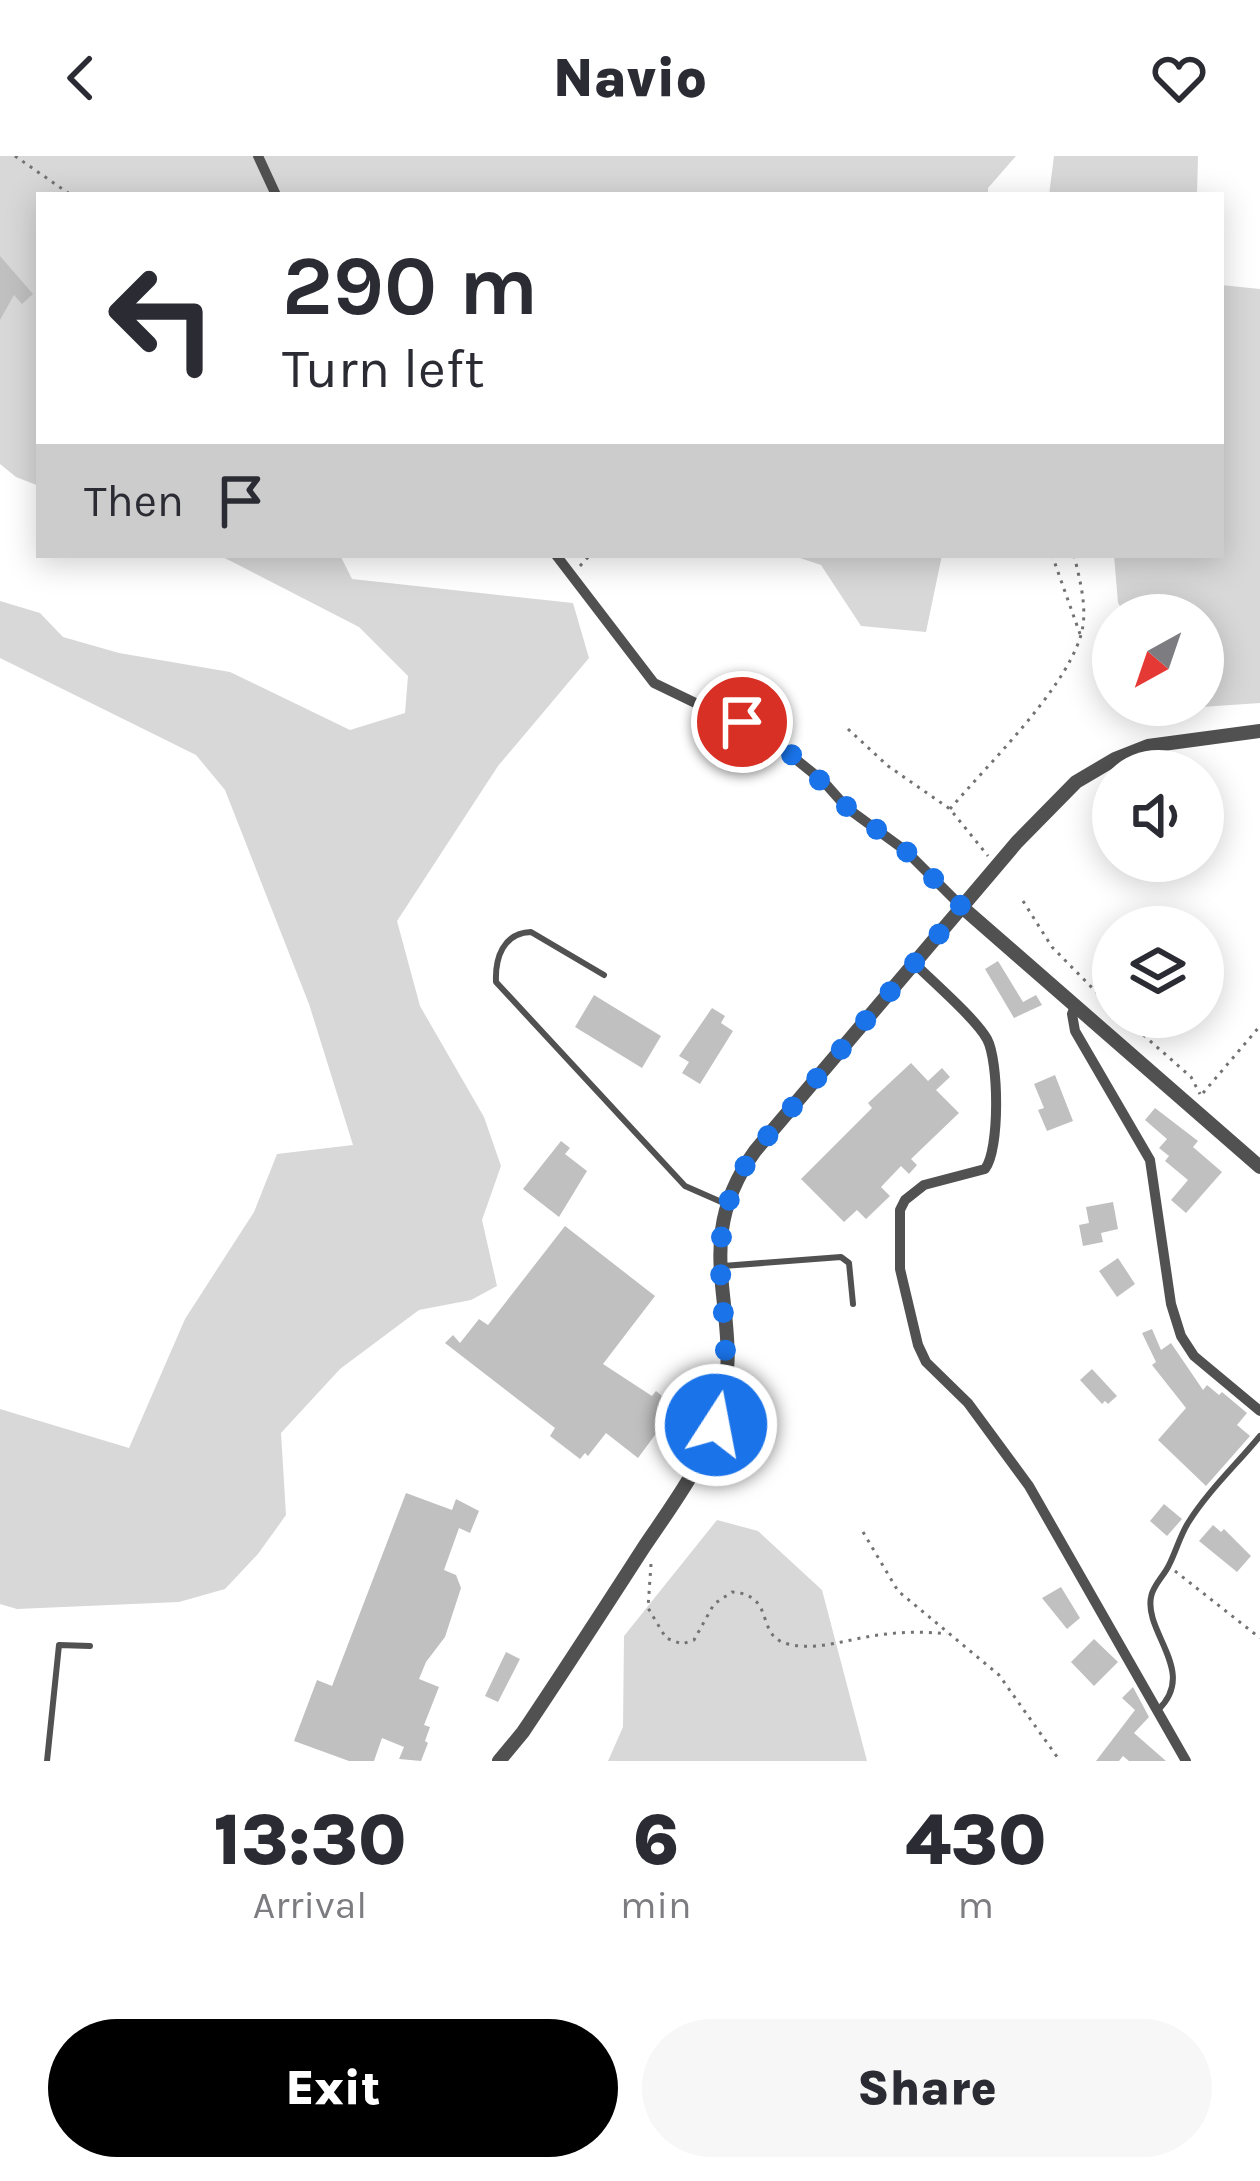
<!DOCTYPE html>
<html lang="en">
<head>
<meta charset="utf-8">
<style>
  body { margin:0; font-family:Karla,sans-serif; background:#f7f7f7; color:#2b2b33; height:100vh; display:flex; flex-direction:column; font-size:45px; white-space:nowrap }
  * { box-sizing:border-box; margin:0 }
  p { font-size:39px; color:#7c7c81 }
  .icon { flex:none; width:66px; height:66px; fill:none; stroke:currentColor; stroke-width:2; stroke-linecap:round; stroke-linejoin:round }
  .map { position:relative; height:1605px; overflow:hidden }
  .side { display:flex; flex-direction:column; background:#fff; flex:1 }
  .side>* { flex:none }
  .hud { position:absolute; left:36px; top:36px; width:1188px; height:366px; border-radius:0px; box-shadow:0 6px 30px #0003; background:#fff; color:#2b2b33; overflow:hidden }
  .needle { width:78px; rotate:220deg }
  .tools { position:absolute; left:1092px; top:438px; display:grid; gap:24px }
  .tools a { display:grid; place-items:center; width:132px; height:132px; border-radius:50%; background:#fff; box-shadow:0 6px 30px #0003; font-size:60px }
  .pin { position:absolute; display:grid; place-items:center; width:102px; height:102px; color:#fff; margin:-51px; border:6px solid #fff; border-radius:50%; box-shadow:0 3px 12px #0007 }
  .me { position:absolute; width:132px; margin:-66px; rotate:11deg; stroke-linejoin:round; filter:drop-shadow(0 0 9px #0008) }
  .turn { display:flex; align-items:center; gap:42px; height:252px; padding:0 48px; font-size:54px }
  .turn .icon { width:156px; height:156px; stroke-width:2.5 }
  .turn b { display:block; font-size:84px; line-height:102px }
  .then { display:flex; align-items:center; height:114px; padding:0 48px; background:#0003; gap:24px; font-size:45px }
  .eta { display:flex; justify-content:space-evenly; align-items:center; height:204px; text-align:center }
  .eta b { font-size:72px; font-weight:800; line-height:84px }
  .button { display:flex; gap:24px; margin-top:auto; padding:24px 48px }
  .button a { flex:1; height:138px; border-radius:72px; background:#000; color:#fff; font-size:48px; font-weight:800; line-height:138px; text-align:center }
  .button a+a { background:#f7f7f7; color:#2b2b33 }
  header { display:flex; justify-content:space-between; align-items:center; height:156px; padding:0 48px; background:#fff; font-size:54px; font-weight:800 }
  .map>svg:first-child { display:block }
  .green { fill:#d8d8d8 }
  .building { fill:#c0c0c0 }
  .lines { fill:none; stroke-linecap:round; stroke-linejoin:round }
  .path { stroke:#737373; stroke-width:3; stroke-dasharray:3 6; stroke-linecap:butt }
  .service { stroke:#515151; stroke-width:6 }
  .minor { stroke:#515151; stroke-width:10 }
  .tertiary { stroke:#515151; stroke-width:14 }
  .route { stroke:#1a73e8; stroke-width:21; stroke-dasharray:0 37.8 }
</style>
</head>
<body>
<header><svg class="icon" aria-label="back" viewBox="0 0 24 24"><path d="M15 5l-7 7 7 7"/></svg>Navio<svg class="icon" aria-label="heart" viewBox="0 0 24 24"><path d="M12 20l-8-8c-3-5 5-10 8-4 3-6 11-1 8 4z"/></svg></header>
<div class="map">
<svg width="1260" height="1605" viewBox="0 0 1260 1605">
  <rect width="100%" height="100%" fill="#fff"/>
  <path class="green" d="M 0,0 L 1016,0 L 988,32 L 988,39 L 39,39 L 39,330 L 16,321 L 0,308 Z
    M 1054,0 L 1198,0 L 1197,39 L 1049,39 Z
    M 1221,129 L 1260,133 L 1260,547 L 1187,552 L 1185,549 L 1203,549 L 1203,459 L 1126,459 L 1118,447 L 1114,399 L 1221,399 Z
    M 219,399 L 340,399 L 352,423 L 573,447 L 589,502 L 498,610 L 397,765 L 420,850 L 484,961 L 501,1010 L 482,1064 L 497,1130 L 471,1144 L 419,1154 L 340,1213 L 281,1277 L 286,1359 L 258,1398 L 225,1433 L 179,1446 L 17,1453 L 0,1448 L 0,1253 L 129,1292 L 185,1163 L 254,1056 L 277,998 L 353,989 L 309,848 L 225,634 L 196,599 L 0,502 L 0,445 L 40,457 L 63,481 L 119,497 L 230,516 L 350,574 L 405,557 L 408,520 L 359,471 Z
    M 791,399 L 942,399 L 926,476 L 861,470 L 821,409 Z
    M 717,1364 L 758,1375 L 822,1434 L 867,1605 L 608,1605 L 623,1571 L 624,1480 Z"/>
  <path class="building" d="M 0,100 L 33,138 L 22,148 L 14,139 L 0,164 Z
    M 998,805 L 1023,846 L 1036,839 L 1042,849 L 1014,862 L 985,813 Z
    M 594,839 L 661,880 L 642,912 L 575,871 Z
    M 712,852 L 725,860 L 721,867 L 733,875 L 700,928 L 682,917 L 689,906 L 679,900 Z
    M 911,907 L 928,925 L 942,912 L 950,921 L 936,934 L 959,957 L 911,1003 L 917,1009 L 909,1018 L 901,1010 L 881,1031 L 890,1040 L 866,1063 L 857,1054 L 844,1066 L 801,1023 L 872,952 L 868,947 Z
    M 1055,919 L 1073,965 L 1047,975 L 1038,954 L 1044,952 L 1034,928 Z
    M 1155,952 L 1198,985 L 1193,991 L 1222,1016 L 1186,1057 L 1171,1044 L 1188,1024 L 1165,1005 L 1169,1000 L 1159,992 L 1167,983 L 1145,964 Z
    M 561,985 L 570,992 L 565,998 L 587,1015 L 559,1061 L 523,1033 Z
    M 1113,1046 L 1118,1073 L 1101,1077 L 1103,1086 L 1083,1090 L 1079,1069 L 1089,1067 L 1086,1051 Z
    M 565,1070 L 655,1140 L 603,1208 L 652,1240 L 656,1235 L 677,1252 L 663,1278 L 658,1275 L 638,1302 L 606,1277 L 588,1300 L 585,1297 L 580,1303 L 550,1280 L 555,1272 L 445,1187 L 453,1179 L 460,1187 L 479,1163 L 488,1169 Z
    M 1118,1102 L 1135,1128 L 1117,1141 L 1099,1115 Z
    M 1152,1173 L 1161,1194 L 1171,1187 L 1203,1234 L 1207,1229 L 1219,1239 L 1222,1236 L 1247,1257 L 1237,1269 L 1250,1280 L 1206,1330 L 1158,1284 L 1186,1252 L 1152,1209 L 1156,1206 L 1142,1177 Z
    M 1092,1213 L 1117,1240 L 1108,1248 L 1105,1245 L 1102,1248 L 1080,1224 Z
    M 406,1337 L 452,1354 L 456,1343 L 479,1355 L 470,1377 L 459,1372 L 444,1414 L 456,1419 L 461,1432 L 445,1481 L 426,1506 L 419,1523 L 439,1531 L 424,1569 L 430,1571 L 425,1585 L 428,1587 L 421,1605 L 399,1603 L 404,1591 L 382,1582 L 374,1605 L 349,1605 L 294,1585 L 317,1524 L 332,1530 Z
    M 1164,1348 L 1182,1363 L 1167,1380 L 1150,1365 Z
    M 1213,1369 L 1221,1376 L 1224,1373 L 1251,1400 L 1237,1416 L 1199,1385 Z
    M 1061,1431 L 1080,1462 L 1067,1473 L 1042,1442 Z
    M 1094,1483 L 1118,1506 L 1094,1530 L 1071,1506 Z
    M 506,1496 L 520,1503 L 498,1546 L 485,1540 Z
    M 1133,1531 L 1149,1561 L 1134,1577 L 1166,1605 L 1129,1605 L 1123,1600 L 1119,1605 L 1096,1605 L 1135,1554 L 1122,1542 Z"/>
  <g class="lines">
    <path class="path" d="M 15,0 L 71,39
      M 1052,399 L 1080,478
      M 580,410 L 590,399
      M 848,573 L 888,610 L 950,653 L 988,700
      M 950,653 C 988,608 1062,537 1080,482 C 1089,456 1080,425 1074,399
      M 1023,745 L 1052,791 L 1113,853
      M 1123,861 L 1191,921 L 1200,938
      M 1203,937 L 1260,870
      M 863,1376 L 898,1435 L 999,1519 L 1060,1605
      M 651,1408 L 648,1452 L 666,1482 L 682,1488 L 694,1484 L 714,1448 L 732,1436 C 777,1439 754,1480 788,1488 C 816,1495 845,1484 872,1480 C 897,1476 922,1475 947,1478
      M 1175,1415 L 1260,1482"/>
    <path class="service" d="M 604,819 L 531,776 C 503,777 495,802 496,826 L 685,1030 L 726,1048
      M 723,1110 L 841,1101 L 849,1107 L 853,1148
      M 1158,1554 C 1198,1516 1144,1477 1151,1441 C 1153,1429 1164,1420 1169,1409 C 1176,1395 1180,1380 1188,1367 C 1208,1335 1236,1309 1260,1280
      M 47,1605 L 59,1489 L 90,1490"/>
    <path class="minor" d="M 258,0 L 276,39
      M 556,399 L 654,527 L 772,584 L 824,626 L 847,652 L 906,695 L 962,751
      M 914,807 C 932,825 976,863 987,883 C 999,905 1000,994 985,1013 L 924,1029 L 905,1044 L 900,1054 L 900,1113 L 918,1189 L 926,1206 L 968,1247 L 1029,1330 L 1186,1605
      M 1075,850 L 1072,858 L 1075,875 L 1150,1004 L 1171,1148 L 1181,1180 L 1194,1200 L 1260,1255"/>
    <path class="tertiary" d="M 962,751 L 1260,1011
      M 499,1605 L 523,1576 C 564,1515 604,1453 644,1391 C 671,1351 703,1308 718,1262 C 751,1161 683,1095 755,995 L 1017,686 L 1076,626 L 1115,603 L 1148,590 L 1260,575"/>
  </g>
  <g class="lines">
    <path class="route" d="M 716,1269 C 747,1165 686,1090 755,995 L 962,751 L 906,695 L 848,652 L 798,603 L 742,566"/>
  </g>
</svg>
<div class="tools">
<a><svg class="needle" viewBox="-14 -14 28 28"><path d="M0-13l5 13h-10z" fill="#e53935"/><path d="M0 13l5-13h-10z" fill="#7c7c81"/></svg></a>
<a><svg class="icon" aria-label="sound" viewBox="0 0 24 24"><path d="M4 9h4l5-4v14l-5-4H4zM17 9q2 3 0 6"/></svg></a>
<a><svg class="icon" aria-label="layers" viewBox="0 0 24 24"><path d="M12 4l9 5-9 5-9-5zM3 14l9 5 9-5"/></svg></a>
</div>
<div class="pin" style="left:742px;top:566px;background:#d93025"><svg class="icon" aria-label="arrive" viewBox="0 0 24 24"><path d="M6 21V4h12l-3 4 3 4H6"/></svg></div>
<svg class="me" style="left:716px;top:1269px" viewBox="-20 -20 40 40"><circle r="17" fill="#1a73e8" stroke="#fff" stroke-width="3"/><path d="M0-11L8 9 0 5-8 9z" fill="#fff"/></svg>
<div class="hud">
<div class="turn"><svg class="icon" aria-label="left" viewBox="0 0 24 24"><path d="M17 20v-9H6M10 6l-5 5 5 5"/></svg><div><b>290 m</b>Turn left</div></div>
<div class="then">Then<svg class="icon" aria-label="arrive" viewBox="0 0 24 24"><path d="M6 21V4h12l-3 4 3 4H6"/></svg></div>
</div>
</div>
<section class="side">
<div class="eta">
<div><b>13:30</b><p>Arrival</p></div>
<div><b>6</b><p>min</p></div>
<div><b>430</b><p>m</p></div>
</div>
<div class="button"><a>Exit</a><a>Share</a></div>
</section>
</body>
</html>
